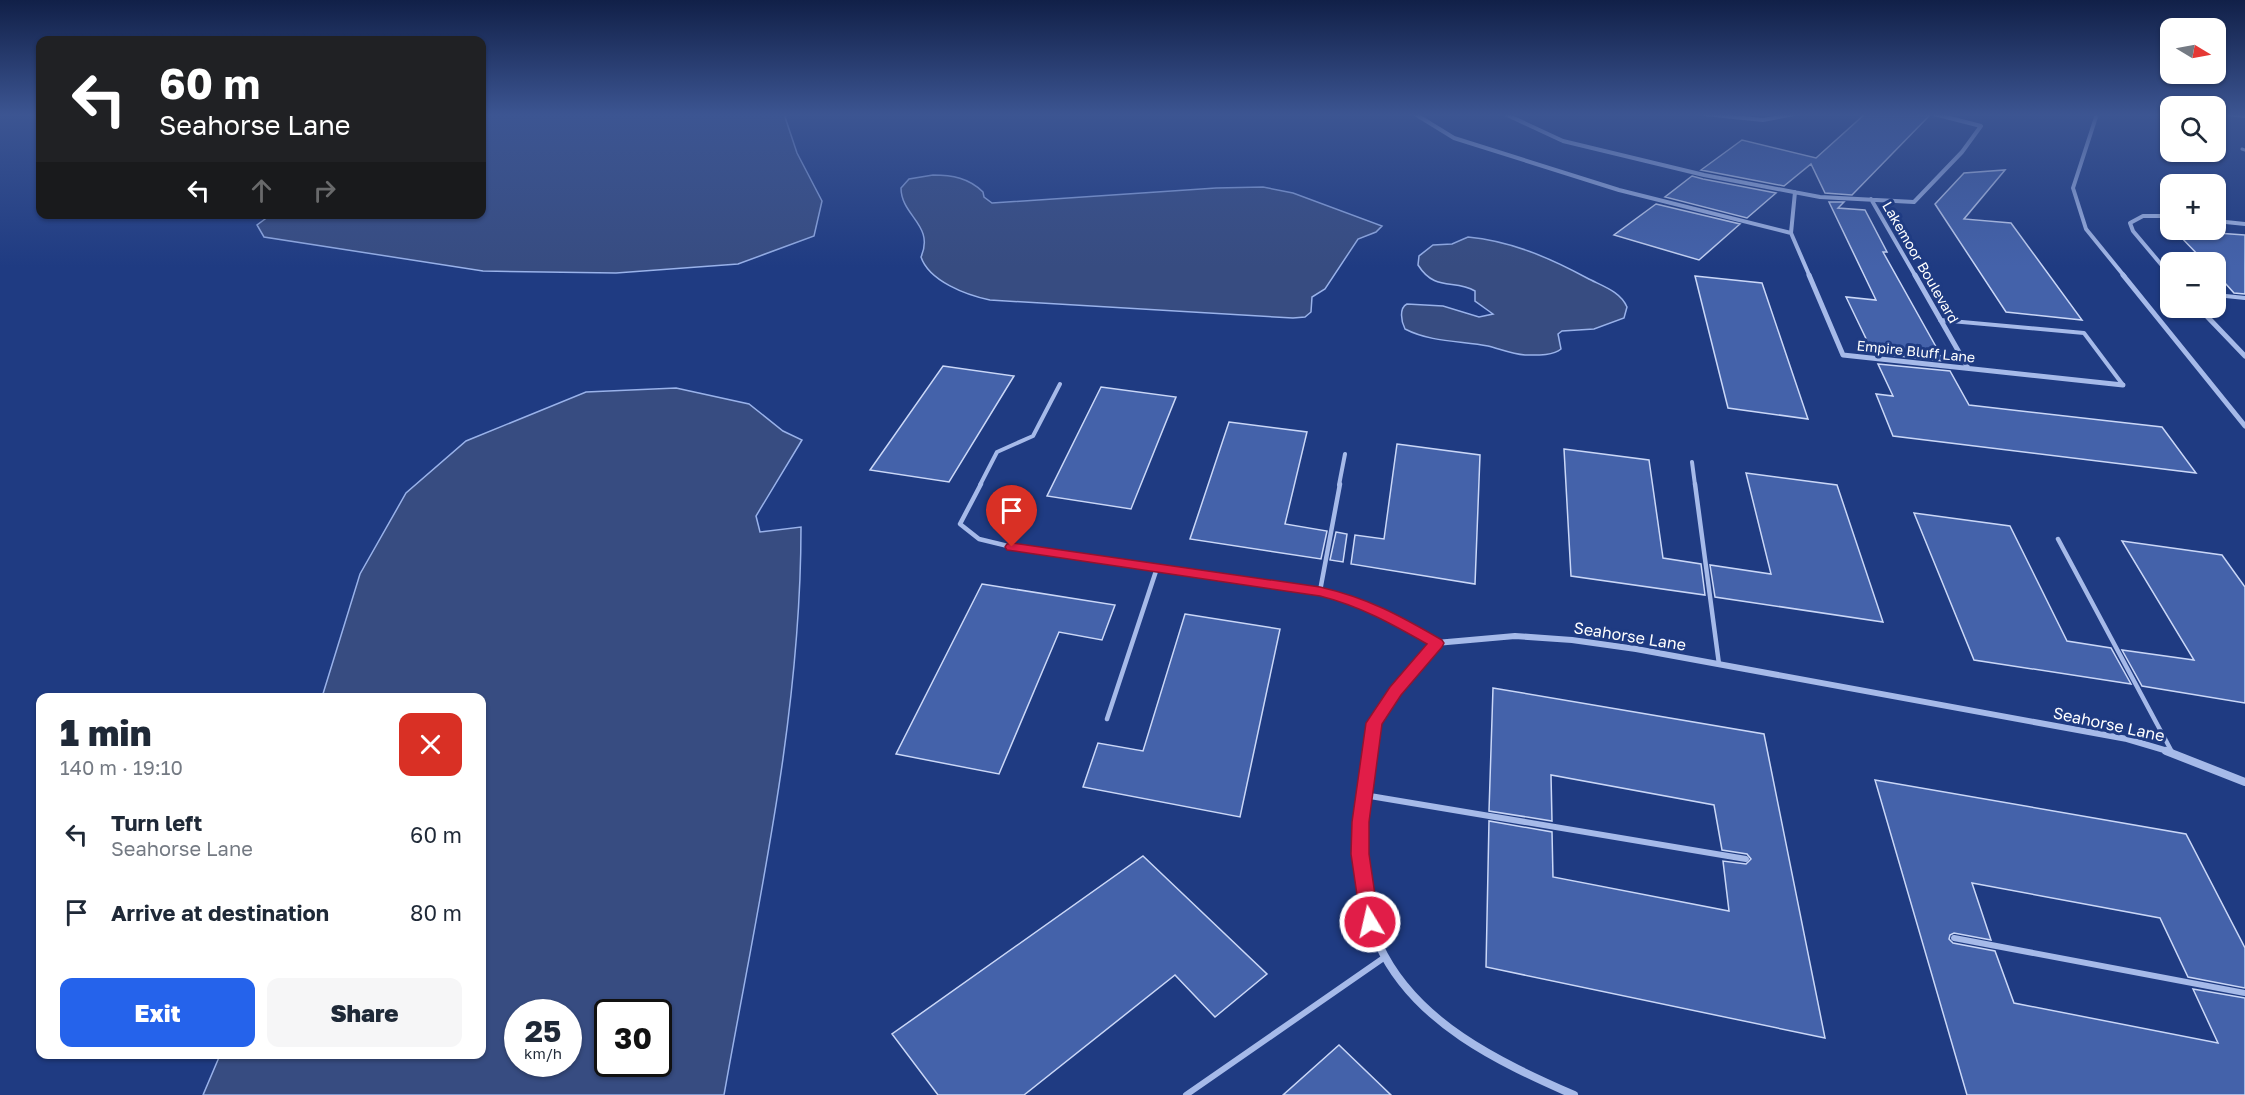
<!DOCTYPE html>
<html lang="en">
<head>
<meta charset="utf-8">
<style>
  body { margin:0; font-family:"Golos Text",sans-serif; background:#f6f6f7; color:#1f2937; height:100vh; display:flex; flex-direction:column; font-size:22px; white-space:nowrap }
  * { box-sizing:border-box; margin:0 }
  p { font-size:20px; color:#747a83 }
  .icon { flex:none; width:33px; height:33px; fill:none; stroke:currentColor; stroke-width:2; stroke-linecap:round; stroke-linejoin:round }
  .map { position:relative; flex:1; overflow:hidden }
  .panel { position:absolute; left:36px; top:693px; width:450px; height:366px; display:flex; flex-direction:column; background:#fff; border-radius:12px; box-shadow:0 2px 4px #0004 }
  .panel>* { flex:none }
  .top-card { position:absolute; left:36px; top:36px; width:450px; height:183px; border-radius:12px; box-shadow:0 2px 4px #0004; background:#202124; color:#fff; overflow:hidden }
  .needle { width:39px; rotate:100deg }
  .fabs { position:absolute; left:2160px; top:18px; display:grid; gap:12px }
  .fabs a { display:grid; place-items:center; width:66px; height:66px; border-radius:12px; background:#fff; box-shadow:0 2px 4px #0004; font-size:30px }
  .speed { position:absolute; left:504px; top:999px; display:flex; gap:12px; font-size:30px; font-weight:700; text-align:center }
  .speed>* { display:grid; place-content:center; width:78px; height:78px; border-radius:50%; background:#fff; box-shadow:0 2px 4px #0004; line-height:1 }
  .speed small { font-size:15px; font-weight:400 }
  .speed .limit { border:3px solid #111; border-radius:9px; background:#fff; color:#111 }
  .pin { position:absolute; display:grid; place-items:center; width:51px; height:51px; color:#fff; margin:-62px -26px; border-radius:50% 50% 50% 0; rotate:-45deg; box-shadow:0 0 6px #0007 }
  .pin .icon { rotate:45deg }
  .me { position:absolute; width:66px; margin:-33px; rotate:351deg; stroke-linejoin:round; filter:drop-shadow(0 0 4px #0008) }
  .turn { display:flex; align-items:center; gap:21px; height:126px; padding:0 24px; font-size:27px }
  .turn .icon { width:78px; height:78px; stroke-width:2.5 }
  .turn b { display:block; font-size:42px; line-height:51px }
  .lanes { display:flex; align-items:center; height:57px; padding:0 24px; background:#0003; justify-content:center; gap:30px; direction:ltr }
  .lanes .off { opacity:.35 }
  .round { display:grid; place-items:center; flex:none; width:63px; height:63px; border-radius:12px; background:#f6f6f7 }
  .summary { display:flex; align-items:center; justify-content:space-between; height:102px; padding:0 24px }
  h1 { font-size:36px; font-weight:800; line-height:45px }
  .cta { display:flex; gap:12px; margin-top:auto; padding:12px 24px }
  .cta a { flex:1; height:69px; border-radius:12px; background:#2563eb; color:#fff; font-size:24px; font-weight:800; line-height:69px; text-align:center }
  .cta a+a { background:#f6f6f7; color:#1f2937 }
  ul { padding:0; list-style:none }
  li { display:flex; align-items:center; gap:18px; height:78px; padding:0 24px }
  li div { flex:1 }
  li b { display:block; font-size:22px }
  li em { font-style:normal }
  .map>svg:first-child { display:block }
  .water { fill:#374c81; stroke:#99b2ea; stroke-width:1.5; fill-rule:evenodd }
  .building { fill:#4462aa; stroke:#cad7f7; stroke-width:1.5 }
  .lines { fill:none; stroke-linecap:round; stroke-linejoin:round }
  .service-far3 { stroke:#a6bae9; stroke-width:3 }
  .service-far2 { stroke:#a6bae9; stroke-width:4 }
  .service-far1 { stroke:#a6bae9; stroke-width:4.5 }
  .service { stroke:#a6bae9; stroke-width:6 }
  .minor-far3 { stroke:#a6bae9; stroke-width:4 }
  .minor-far2 { stroke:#a6bae9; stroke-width:5 }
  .minor-far1 { stroke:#a6bae9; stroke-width:6 }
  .minor { stroke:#a6bae9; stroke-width:8 }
  .route { fill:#e11d48; stroke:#92132f; stroke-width:1.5 }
  .labels { text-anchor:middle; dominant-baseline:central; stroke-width:6; stroke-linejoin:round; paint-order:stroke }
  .far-street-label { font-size:14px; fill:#fff; stroke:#1f3b82 }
  .street-label { font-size:16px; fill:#fff; stroke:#1f3b82 }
</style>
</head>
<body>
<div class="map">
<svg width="2245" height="1095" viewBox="0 0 2245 1095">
  <rect width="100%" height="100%" fill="#1f3b82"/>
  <path class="water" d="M 482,114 L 787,114 L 785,117 L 797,153 L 822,201 L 814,236 L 738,264 L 616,273 L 483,271 L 264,237 L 257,225 L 272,214 L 482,214 Z
    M 933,175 C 952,175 969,178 983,192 L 984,197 L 992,203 L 1216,188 L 1263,187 L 1293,193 L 1382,226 L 1376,232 L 1358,239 L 1325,289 L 1312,297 L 1311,312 L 1305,317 L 1293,318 L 990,300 C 966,295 929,281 921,257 C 935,225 901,216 901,188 L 909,179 Z
    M 1468,237 C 1511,241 1550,258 1587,278 C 1602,286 1620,291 1627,307 L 1624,318 L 1594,329 L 1562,331 L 1558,334 L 1561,349 C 1553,356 1535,355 1525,355 C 1512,354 1500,349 1488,346 C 1460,341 1430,342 1405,329 C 1401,321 1399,308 1407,304 L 1443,306 L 1479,317 L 1493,314 L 1475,301 L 1475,291 C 1454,279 1435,292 1418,265 L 1419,256 L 1433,245 L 1452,244 Z
    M 676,388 L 749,404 L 783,431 L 802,440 L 756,516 L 760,532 L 801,527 C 801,718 757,908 724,1095 L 203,1095 L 220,1055 L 482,1054 L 482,698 L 322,697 L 360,574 L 406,493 L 466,441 L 586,392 ZM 518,1012 L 568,1012 L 568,1064 L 518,1064 ZM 608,1012 L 658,1012 L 658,1064 L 608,1064 Z"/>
  <path class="building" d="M 1865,114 L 1930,115 L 1852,195 L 1825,193 L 1811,164 L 1784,186 L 1701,170 L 1742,140 L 1816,158 Z
    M 2005,170 L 1964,219 L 2011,223 L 2082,320 L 2006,312 L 1935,204 L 1964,173 Z
    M 1692,176 L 1703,179 L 1776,193 L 1747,218 L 1665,197 Z
    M 1829,202 L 1844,202 L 1838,208 L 1865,210 L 1887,252 L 1883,252 L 1944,361 L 1873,353 L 1846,297 L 1876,300 Z
    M 1656,204 L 1740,224 L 1699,260 L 1614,235 Z
    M 2174,230 L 2245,235 L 2245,294 L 2234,293 L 2216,273 L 2216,262 L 2205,262 Z
    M 1695,276 L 1762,283 L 1808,419 L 1728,408 Z
    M 1878,364 L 1950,371 L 1969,405 L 2162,427 L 2196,473 L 1893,436 L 1876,394 L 1893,396 Z
    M 943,366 L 1014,376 L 949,482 L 870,470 Z
    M 1101,387 L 1176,397 L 1131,509 L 1047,496 Z
    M 1229,422 L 1307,432 L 1285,524 L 1327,531 L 1321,559 L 1190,539 Z
    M 1397,444 L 1480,455 L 1475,584 L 1351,564 L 1355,535 L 1384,539 Z
    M 1564,449 L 1649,460 L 1663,558 L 1701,564 L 1705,595 L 1571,576 Z
    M 1746,473 L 1837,485 L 1883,622 L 1715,597 L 1710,565 L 1771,574 Z
    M 1914,513 L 2010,526 L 2067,641 L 2111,648 L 2131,684 L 1974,660 Z
    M 1336,532 L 1347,534 L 1343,562 L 1330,560 Z
    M 2122,541 L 2222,555 L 2245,587 L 2245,703 L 2142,686 L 2122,650 L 2194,660 Z
    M 982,584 L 1115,605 L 1102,640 L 1059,632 L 999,774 L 896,754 Z
    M 1185,614 L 1280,629 L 1240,817 L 1083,787 L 1098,743 L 1143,751 Z
    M 1493,688 L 1764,734 L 1825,1038 L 1486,967 L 1489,821 L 1552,832 L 1553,877 L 1729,911 L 1723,861 L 1746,864 L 1751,859 L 1747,854 L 1722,850 L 1714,805 L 1551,775 L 1552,821 L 1489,811 Z
    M 1875,780 L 2186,834 L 2245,948 L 2245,988 L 2188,977 L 2160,918 L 1972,883 L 1991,940 L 1954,933 L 1950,935 L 1949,939 L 1953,943 L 1995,951 L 2014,1003 L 2218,1043 L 2193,989 L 2245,998 L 2245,1095 L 1967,1095 Z
    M 1143,856 L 1267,974 L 1215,1017 L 1175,975 L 1024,1095 L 938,1095 L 892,1034 Z
    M 1339,1045 L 1391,1095 L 1283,1095 Z"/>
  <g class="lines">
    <path class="service-far3" d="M 2242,149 L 2245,150"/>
    <path class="service-far2" d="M 2216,295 L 2245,298
      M 1940,320 L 2084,333 L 2123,385
      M 1692,462 L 1695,485
      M 980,485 L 997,452 L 1033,436 L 1060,384
      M 1339,485 L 1345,454"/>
    <path class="service-far1" d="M 981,484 L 960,524 L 979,539 L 1012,547
      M 1695,484 L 1719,664
      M 2058,539 L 2172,752
      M 1320,591 L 1340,484
      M 1107,719 L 1157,568"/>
    <path class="service" d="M 1364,795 L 1746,859
      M 1954,938 L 2245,993
      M 1186,1095 L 1385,957"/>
    <path class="minor-far3" d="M 1415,114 L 1454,138 L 1619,190 L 1791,233
      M 1505,114 L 1563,141 L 1704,175 L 1820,197 L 1914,202 L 1962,152 L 1981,126 L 1934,114
      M 1704,114 L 1763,120 L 1794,114
      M 2097,114 L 2073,188 L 2086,229 L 2125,277
      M 2226,114 L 2245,116
      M 1795,192 L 1791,233 L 1810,277
      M 1871,199 L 1916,277
      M 2170,216 L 2143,216 L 2130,223 L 2133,231 L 2170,275
      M 2216,221 L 2245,224"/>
    <path class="minor-far2" d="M 1809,275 L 1843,355 L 2123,385
      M 1915,275 L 1968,368
      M 2123,275 L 2245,426
      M 2199,308 L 2245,356"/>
    <path class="minor-far1" d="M 1012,547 L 1320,591 L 1350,599 L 1385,613 L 1436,643 L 1515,636 L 1572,640 L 1636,649 L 2127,739 L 2171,752
      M 1368,752 C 1374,706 1407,677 1436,643"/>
    <path class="minor" d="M 1368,751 C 1365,781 1360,812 1361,842 C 1361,875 1364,915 1379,945 C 1415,1023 1499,1062 1574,1095
      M 2166,751 L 2245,782"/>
  </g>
  <linearGradient id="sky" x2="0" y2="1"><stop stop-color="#112048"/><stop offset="0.43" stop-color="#3c5592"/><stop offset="1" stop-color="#3c5592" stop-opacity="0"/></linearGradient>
  <rect width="2245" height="267" fill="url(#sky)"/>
  <path class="route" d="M 1012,543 L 1320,587 C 1368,598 1399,615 1442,640 L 1444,643 L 1442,647 L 1401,695 L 1382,724 L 1369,822 L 1369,854 L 1379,922 L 1377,927 L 1370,930 L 1363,927 L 1361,922 L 1351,854 L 1352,822 L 1366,723 L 1390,687 L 1427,644 C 1392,624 1360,606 1320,596 L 1007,550 L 1005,547 L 1007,544 Z"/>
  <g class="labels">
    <g class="far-street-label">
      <text transform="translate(1921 262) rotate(60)">Lakemoor Boulevard</text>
      <text transform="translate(1916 351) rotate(6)">Empire Bluff Lane</text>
    </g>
    <g class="street-label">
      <text transform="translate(1630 636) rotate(9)">Seahorse Lane</text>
      <text transform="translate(2109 724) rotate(12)">Seahorse Lane</text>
    </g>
  </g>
</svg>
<div class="fabs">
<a><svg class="needle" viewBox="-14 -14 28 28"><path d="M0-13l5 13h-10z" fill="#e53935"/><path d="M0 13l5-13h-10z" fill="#747a83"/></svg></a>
<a><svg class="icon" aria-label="search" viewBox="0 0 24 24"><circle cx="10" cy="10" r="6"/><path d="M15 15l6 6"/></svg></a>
<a>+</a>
<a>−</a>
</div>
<div class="speed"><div>25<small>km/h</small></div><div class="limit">30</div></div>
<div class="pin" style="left:1012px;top:547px;background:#d93025"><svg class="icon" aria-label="arrive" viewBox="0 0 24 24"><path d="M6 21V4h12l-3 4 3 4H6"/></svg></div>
<svg class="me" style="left:1370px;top:922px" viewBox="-20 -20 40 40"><circle r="17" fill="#e11d48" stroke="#fff" stroke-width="3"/><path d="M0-11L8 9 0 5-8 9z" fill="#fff"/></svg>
<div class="top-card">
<div class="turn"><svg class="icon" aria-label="left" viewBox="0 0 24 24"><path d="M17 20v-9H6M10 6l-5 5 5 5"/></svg><div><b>60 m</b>Seahorse Lane</div></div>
<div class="lanes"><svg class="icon" aria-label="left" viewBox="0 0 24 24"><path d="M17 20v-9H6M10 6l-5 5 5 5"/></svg><svg class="icon off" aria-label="ahead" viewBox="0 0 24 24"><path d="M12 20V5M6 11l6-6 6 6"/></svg><svg class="icon off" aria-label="right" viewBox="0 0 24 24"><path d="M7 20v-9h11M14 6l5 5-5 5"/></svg></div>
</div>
<section class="panel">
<div class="summary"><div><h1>1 min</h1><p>140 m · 19:10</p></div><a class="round" style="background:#d93025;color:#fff"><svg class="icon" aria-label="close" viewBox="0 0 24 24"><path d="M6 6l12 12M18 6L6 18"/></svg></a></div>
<ul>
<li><svg class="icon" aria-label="left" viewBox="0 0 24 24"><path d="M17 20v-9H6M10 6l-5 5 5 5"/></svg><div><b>Turn left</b><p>Seahorse Lane</p></div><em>60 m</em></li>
<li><svg class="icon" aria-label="arrive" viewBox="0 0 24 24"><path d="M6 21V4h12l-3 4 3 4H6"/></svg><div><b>Arrive at destination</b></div><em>80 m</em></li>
</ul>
<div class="cta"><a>Exit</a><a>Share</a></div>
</section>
</div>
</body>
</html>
